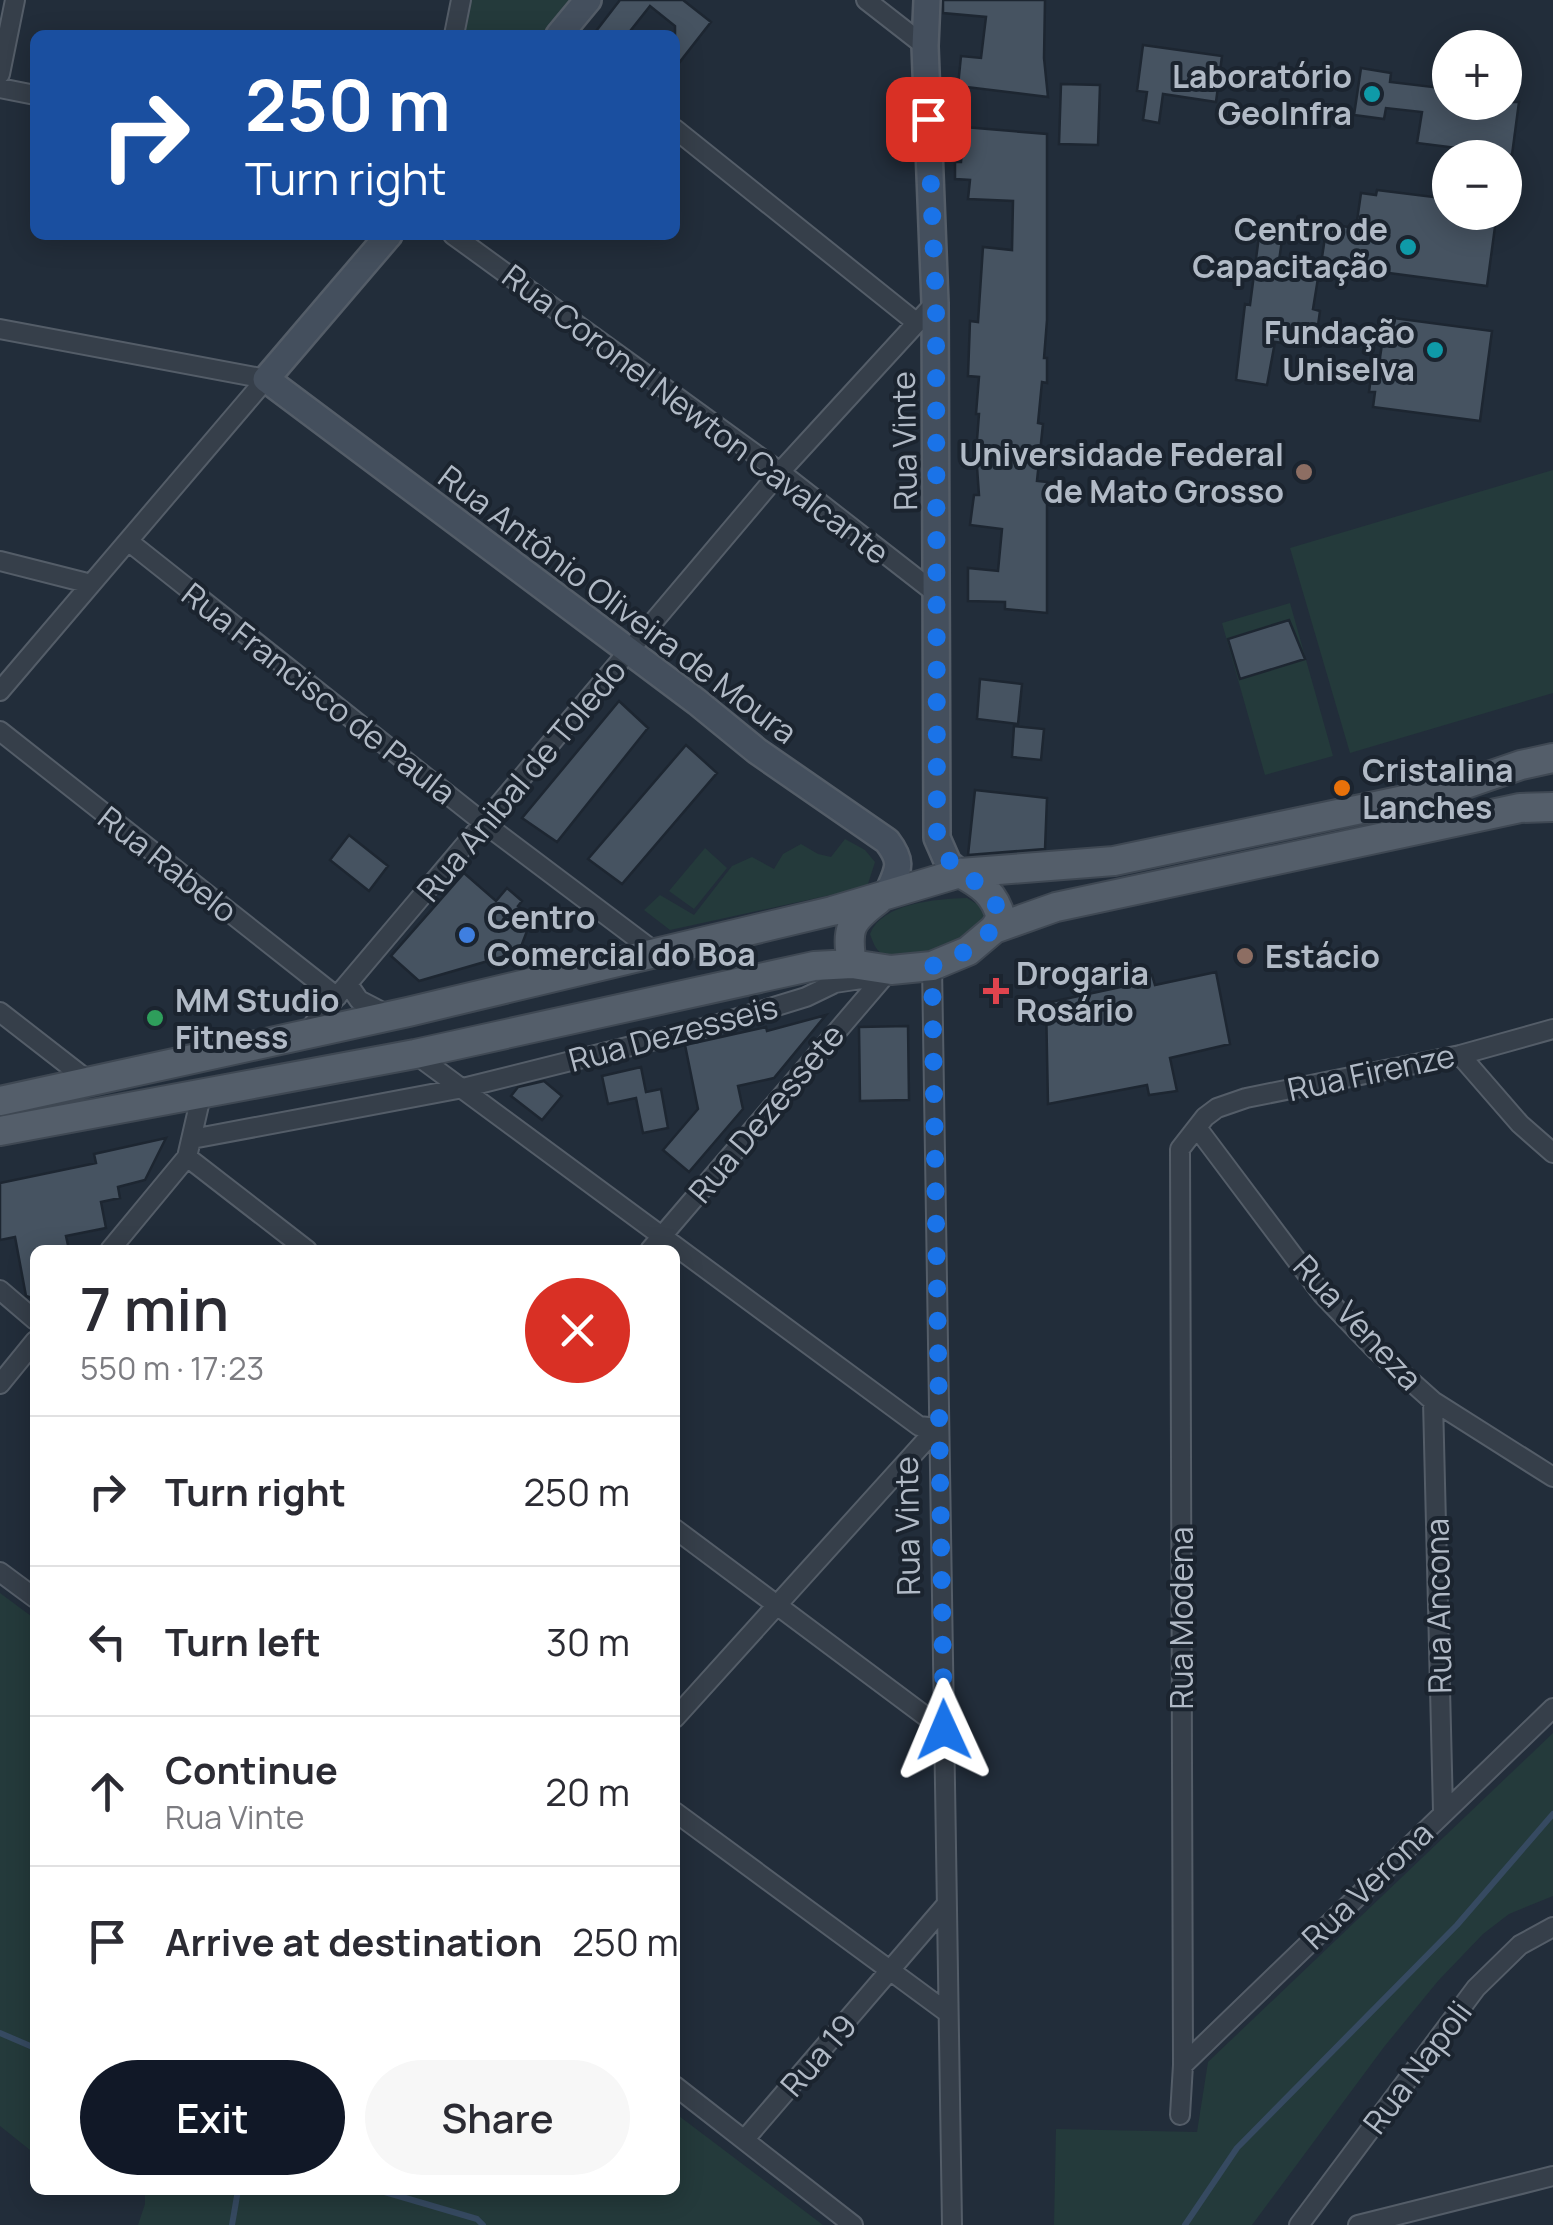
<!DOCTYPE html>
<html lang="en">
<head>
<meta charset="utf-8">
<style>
  body { margin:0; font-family:Manrope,sans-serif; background:#f7f7f7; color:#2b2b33; height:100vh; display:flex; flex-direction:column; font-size:38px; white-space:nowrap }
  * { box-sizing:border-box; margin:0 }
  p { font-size:32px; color:#7c7c81 }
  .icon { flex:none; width:55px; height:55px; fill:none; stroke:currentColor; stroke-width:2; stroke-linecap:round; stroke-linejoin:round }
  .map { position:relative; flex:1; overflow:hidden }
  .panel { position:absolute; left:30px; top:1245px; width:650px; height:950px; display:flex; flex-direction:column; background:#fff; border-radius:15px; box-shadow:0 5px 25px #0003 }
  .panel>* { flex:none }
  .top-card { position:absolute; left:30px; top:30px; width:650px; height:210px; border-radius:15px; box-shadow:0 5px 25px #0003; background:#1a4fa0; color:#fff; overflow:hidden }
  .tools { position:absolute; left:1432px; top:30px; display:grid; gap:20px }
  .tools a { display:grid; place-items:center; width:90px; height:90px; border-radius:50%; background:#fff; box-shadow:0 5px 25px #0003; font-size:50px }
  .pin { position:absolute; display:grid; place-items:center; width:85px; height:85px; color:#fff; margin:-42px; border-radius:20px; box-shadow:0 5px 15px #0006 }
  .me { position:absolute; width:110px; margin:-55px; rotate:359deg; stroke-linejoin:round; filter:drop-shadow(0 0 8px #0008) }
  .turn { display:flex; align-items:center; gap:35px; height:210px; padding:0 50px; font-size:45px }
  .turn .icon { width:130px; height:130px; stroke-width:2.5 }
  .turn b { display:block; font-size:70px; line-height:85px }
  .round { display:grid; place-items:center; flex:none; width:105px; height:105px; border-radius:52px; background:#f7f7f7 }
  .summary { display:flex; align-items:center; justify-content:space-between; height:170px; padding:0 50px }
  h1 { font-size:60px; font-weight:600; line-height:75px }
  .action { display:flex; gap:20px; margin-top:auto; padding:20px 50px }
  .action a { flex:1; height:115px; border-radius:60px; background:#111827; color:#fff; font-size:40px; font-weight:600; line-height:115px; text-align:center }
  .action a+a { background:#f7f7f7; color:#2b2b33 }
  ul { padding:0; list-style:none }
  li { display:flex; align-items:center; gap:30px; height:150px; padding:0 50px; border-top:2px solid #e1e1e2 }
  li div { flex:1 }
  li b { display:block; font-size:38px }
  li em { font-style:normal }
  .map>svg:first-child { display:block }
  .green { fill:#243a3b }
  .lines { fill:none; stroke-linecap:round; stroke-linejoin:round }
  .stream { stroke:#364a61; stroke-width:6 }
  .building { fill:#465361; stroke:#1d2631; stroke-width:2.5 }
  .street-casing { stroke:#545d68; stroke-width:22 }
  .secondary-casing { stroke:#545d68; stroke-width:30 }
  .primary-casing { stroke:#3f4853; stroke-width:32 }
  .street { stroke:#363f4a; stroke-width:18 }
  .secondary { stroke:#444f5d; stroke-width:25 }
  .primary { stroke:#545e6a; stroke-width:28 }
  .route { stroke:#1a73e8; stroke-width:18; stroke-dasharray:0 32.4 }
  .culture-dot { fill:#0f9aa8; stroke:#1b242f; stroke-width:4 }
  .education-dot { fill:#8d6e63; stroke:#1b242f; stroke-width:4 }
  .food-dot { fill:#e8710a; stroke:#1b242f; stroke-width:4 }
  .shop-dot { fill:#3f7fe0; stroke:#1b242f; stroke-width:4 }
  .health-dot { fill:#e0444e; stroke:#1b242f; stroke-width:4 }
  .leisure-dot { fill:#2e9e5b; stroke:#1b242f; stroke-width:4 }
  .labels { text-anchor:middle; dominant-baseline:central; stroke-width:8; stroke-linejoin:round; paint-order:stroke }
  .poi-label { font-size:32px; font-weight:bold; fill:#b1bac6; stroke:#1b242f; text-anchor:start }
  .street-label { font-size:32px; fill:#b1bac6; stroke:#1b242f }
</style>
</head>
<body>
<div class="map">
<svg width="1553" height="2225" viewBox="0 0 1553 2225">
  <rect width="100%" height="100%" fill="#222d3a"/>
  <path class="green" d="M 469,0 L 580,0 L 551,35 L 462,35 Z
    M 1553,470 L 1553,693 L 1350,753 L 1290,548 Z
    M 1290,603 L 1333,756 L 1265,775 L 1222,623 Z
    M 845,839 L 865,850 L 875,862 L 867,887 L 670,930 L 644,910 L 660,895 L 694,915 L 732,866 L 752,857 L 774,869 L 783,854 L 801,844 L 818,854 L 831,857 Z
    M 705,848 L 727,868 L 694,909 L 669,891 Z
    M 967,898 L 980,906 L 985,916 C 982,925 980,931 973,936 C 958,948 898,963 882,954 C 875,949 873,942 870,934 C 882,903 936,899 967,898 Z
    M 0,1593 L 35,1619 L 35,2154 L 0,2126 Z
    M 1553,1733 L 1553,1896 L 1509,1914 L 1483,1934 L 1438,1981 L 1384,2047 L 1252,2225 L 1054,2225 L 1056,2129 L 1197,2132 L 1208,2062 Z
    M 675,2113 L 823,2225 L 138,2225 L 145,2204 L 145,2190 L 675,2190 Z"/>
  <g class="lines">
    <path class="stream" d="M 0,2033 L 35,2048
      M 378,2190 L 477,2219 L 483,2225
      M 232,2225 L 238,2190
      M 1185,2225 L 1237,2148 L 1457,1925 L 1553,1814"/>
  </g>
  <path class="building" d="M 620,0 L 683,0 L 711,22 L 675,68 L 675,26 L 650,6 L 627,35 L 593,35 Z
    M 943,0 L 1045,0 L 1044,58 L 1048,97 L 958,86 L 961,56 L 981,58 L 986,17 L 943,13 Z
    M 1143,45 L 1222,56 L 1216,102 L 1163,94 L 1159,123 L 1143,120 L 1147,92 L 1137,91 Z
    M 1361,68 L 1391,73 L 1390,82 L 1450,89 L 1450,102 L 1519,102 L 1512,155 L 1417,143 L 1422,112 L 1386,108 L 1384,119 L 1354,115 Z
    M 1061,84 L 1100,85 L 1098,145 L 1059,144 Z
    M 964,127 L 1047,134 L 1047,320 L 1044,358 L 1047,358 L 1047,383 L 1042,382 L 1038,423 L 1043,424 L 1037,481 L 1047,482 L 1047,613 L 1005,609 L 1005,602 L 968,601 L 968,568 L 998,571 L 1002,529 L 970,525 L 974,495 L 979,495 L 976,453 L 979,414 L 976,414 L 979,377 L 968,376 L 970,321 L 978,322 L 983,247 L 1012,250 L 1013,201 L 968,199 L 970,180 L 955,179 L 955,162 L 961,162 Z
    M 1377,190 L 1450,199 L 1450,212 L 1497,212 L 1487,286 L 1321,264 L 1327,224 L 1356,228 L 1361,193 L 1376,195 Z
    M 1259,236 L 1282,240 L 1279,261 L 1287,262 L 1286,268 L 1319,272 L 1313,309 L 1320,311 L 1315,347 L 1275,342 L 1267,385 L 1236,380 L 1245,304 L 1250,305 Z
    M 1386,317 L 1492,331 L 1480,421 L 1373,407 L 1375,392 L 1369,392 L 1372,370 L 1378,371 Z
    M 1289,620 L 1305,659 L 1240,679 L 1228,639 Z
    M 980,679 L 1022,684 L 1018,724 L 977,719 Z
    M 619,701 L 648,728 L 557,842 L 522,818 Z
    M 1014,726 L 1044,729 L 1041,760 L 1012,757 Z
    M 686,745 L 717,773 L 622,884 L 588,859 Z
    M 975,790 L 1047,798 L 1045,849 L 968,855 Z
    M 349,835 L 388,866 L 369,891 L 330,860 Z
    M 464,873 L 496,901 L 507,888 L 522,901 L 518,906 L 532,918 L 519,952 L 419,981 L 391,956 Z
    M 1216,972 L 1230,1044 L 1170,1058 L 1177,1091 L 1149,1095 L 1147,1085 L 1048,1104 L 1046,1003 L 1130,985 L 1129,980 L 1152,975 L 1155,985 Z
    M 826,1015 L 774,1078 L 738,1086 L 743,1109 L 689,1172 L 663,1150 L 698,1109 L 685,1045 L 766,1027 L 767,1031 Z
    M 908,1026 L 909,1100 L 860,1101 L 859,1027 Z
    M 641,1067 L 646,1092 L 661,1089 L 668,1128 L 643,1133 L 636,1098 L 608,1104 L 602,1076 Z
    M 544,1081 L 562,1096 L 542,1120 L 511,1096 L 518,1087 Z
    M 166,1138 L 145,1180 L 118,1187 L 120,1198 L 101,1202 L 106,1228 L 66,1236 L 69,1250 L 35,1250 L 35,1299 L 26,1296 L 15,1237 L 0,1240 L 0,1183 L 96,1163 L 94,1154 Z"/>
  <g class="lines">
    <g class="street-casing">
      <path id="street" d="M 866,0 L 925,46
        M 454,35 L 461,0
        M 0,74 L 15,0
        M 0,88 L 35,95
        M 675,129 L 917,323
        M 453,235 L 780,472 L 938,595
        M 0,329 L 266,379 L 0,691
        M 128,541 L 485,824 L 655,952
        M 0,561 L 91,584
        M 0,731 L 337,997
        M 932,966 L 952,2225
        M 348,984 L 359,1000 L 386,1014
        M 0,1012 L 90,1082
        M 306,1033 L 780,472 L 935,303
        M 415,1054 L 919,1426 L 937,1428
        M 1460,1055 L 1520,1124 L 1553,1153
        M 1198,1129 L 1322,1294 L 1376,1350 L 1433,1401 L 1553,1477
        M 192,1139 L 463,1088 L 715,1025 L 806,997 L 835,983 L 881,976
        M 187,1157 L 307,1250
        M 110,1250 L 187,1157 L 202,1092
        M 650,1250 L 887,973
        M 0,1290 L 35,1320
        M 0,1384 L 35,1341
        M 1433,1401 L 1443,1811
        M 675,1529 L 944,1730
        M 0,1572 L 35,1598
        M 675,1718 L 937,1428
        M 675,1812 L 948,2013
        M 1183,2065 L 1553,1708
        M 675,2086 L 853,2225
        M 1180,2115 L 1183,2065 L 1180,1149 L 1205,1117 L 1217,1108 L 1246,1098 L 1460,1055 L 1553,1029
        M 745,2139 L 946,1905
        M 1299,2225 L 1476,1988 L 1520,1945 L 1553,1927
        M 1358,2225 L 1553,2176"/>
    </g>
    <g class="secondary-casing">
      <path id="secondary" d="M 927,0 L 925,46 L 935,303 L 937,838 L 948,863 L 960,873
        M 559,35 L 588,0
        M 389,235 L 266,379 L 697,702 L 757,751 L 887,841 C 904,863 898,869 888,893"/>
    </g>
    <g class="primary-casing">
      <path id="primary" d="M 960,873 C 981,884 995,894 1001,918 L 994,929
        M 852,964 C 846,928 850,921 878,900
        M 0,1101 L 408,1012 L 832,911 L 960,873 L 1114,861 L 1442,792 L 1521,765 L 1553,758
        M 0,1131 L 415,1054 L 814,966 L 852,964 L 891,970 L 932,966 L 968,951 L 994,929 L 1056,907 L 1520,808 L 1553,807"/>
    </g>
    <use href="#street" class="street"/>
    <use href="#secondary" class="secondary"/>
    <use href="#primary" class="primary"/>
  </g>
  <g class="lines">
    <path class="route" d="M 928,119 L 936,303 L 937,838 C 952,883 991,874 1000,918 C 985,943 959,957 932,966 L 944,1730"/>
  </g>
  <g class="culture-dot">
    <circle cx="1372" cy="94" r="10"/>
    <circle cx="1408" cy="247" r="10"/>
    <circle cx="1435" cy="350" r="10"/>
  </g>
  <g class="education-dot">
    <circle cx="1304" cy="472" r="10"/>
    <circle cx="1245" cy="956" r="10"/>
  </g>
  <circle class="food-dot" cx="1342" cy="788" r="10"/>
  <circle class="shop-dot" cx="467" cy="935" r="10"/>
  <path class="health-dot" d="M991 976h10v10h10v10h-10v10h-10v-10h-10v-10h10z"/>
  <circle class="leisure-dot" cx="155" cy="1018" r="10"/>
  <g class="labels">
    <g class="poi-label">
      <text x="1352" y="76" text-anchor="end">Laboratório<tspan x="1352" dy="37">GeoInfra</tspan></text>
      <text x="1388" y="229" text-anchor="end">Centro de<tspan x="1388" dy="37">Capacitação</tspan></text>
      <text x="1415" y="332" text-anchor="end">Fundação<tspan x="1415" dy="37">Uniselva</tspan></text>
      <text x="1284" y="454" text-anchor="end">Universidade Federal<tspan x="1284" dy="37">de Mato Grosso</tspan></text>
      <text x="1362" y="770">Cristalina<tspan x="1362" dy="37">Lanches</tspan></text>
      <text x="487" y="917">Centro<tspan x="487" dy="37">Comercial do Boa</tspan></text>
      <text x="1265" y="956">Estácio</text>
      <text x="1016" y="973">Drogaria<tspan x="1016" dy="37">Rosário</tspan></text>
      <text x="175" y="1000">MM Studio<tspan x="175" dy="37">Fitness</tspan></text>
    </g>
    <g class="street-label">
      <text transform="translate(696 414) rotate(37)">Rua Coronel Newton Cavalcante</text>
      <text transform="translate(904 441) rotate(-91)">Rua Vinte</text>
      <text transform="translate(618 604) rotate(37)">Rua Antônio Oliveira de Moura</text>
      <text transform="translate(319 693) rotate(38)">Rua Francisco de Paula</text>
      <text transform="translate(521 780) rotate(-50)">Rua Anibal de Toledo</text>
      <text transform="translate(168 864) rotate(38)">Rua Rabelo</text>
      <text transform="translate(673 1033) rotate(-15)">Rua Dezesseis</text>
      <text transform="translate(1371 1072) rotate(-12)">Rua Firenze</text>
      <text transform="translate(766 1113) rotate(-50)">Rua Dezessete</text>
      <text transform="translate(1358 1322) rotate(47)">Rua Veneza</text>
      <text transform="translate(907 1526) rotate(-91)">Rua Vinte</text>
      <text transform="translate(1438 1606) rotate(-91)">Rua Ancona</text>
      <text transform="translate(1181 1618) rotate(-90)">Rua Modena</text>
      <text transform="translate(1367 1885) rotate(-44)">Rua Verona</text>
      <text transform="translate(818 2055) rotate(-49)">Rua 19</text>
      <text transform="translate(1417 2067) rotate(-53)">Rua Napoli</text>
    </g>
  </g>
</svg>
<div class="tools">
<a>+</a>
<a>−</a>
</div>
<div class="pin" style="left:928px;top:119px;background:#d93025"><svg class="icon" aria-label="arrive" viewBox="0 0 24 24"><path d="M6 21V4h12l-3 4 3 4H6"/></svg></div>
<svg class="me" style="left:944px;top:1730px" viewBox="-20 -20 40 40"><path d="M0-17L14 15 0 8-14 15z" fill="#1a73e8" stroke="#fff" stroke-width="4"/></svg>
<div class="top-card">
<div class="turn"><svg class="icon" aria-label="right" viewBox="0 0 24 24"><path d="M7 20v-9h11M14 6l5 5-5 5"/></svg><div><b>250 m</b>Turn right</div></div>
</div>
<section class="panel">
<div class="summary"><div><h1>7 min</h1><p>550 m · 17:23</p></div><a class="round" style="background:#d93025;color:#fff"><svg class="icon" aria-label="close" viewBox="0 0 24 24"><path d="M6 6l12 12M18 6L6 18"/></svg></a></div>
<ul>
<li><svg class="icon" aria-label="right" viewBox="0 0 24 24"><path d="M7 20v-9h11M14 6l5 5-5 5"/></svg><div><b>Turn right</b></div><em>250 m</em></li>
<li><svg class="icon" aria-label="left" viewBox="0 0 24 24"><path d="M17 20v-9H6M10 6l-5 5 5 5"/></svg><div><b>Turn left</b></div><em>30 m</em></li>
<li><svg class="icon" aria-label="ahead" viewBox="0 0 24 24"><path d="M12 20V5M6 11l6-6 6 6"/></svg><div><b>Continue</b><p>Rua Vinte</p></div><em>20 m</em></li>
<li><svg class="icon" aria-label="arrive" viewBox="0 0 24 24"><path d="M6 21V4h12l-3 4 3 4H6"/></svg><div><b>Arrive at destination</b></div><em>250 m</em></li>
</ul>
<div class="action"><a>Exit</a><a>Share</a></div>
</section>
</div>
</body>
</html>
